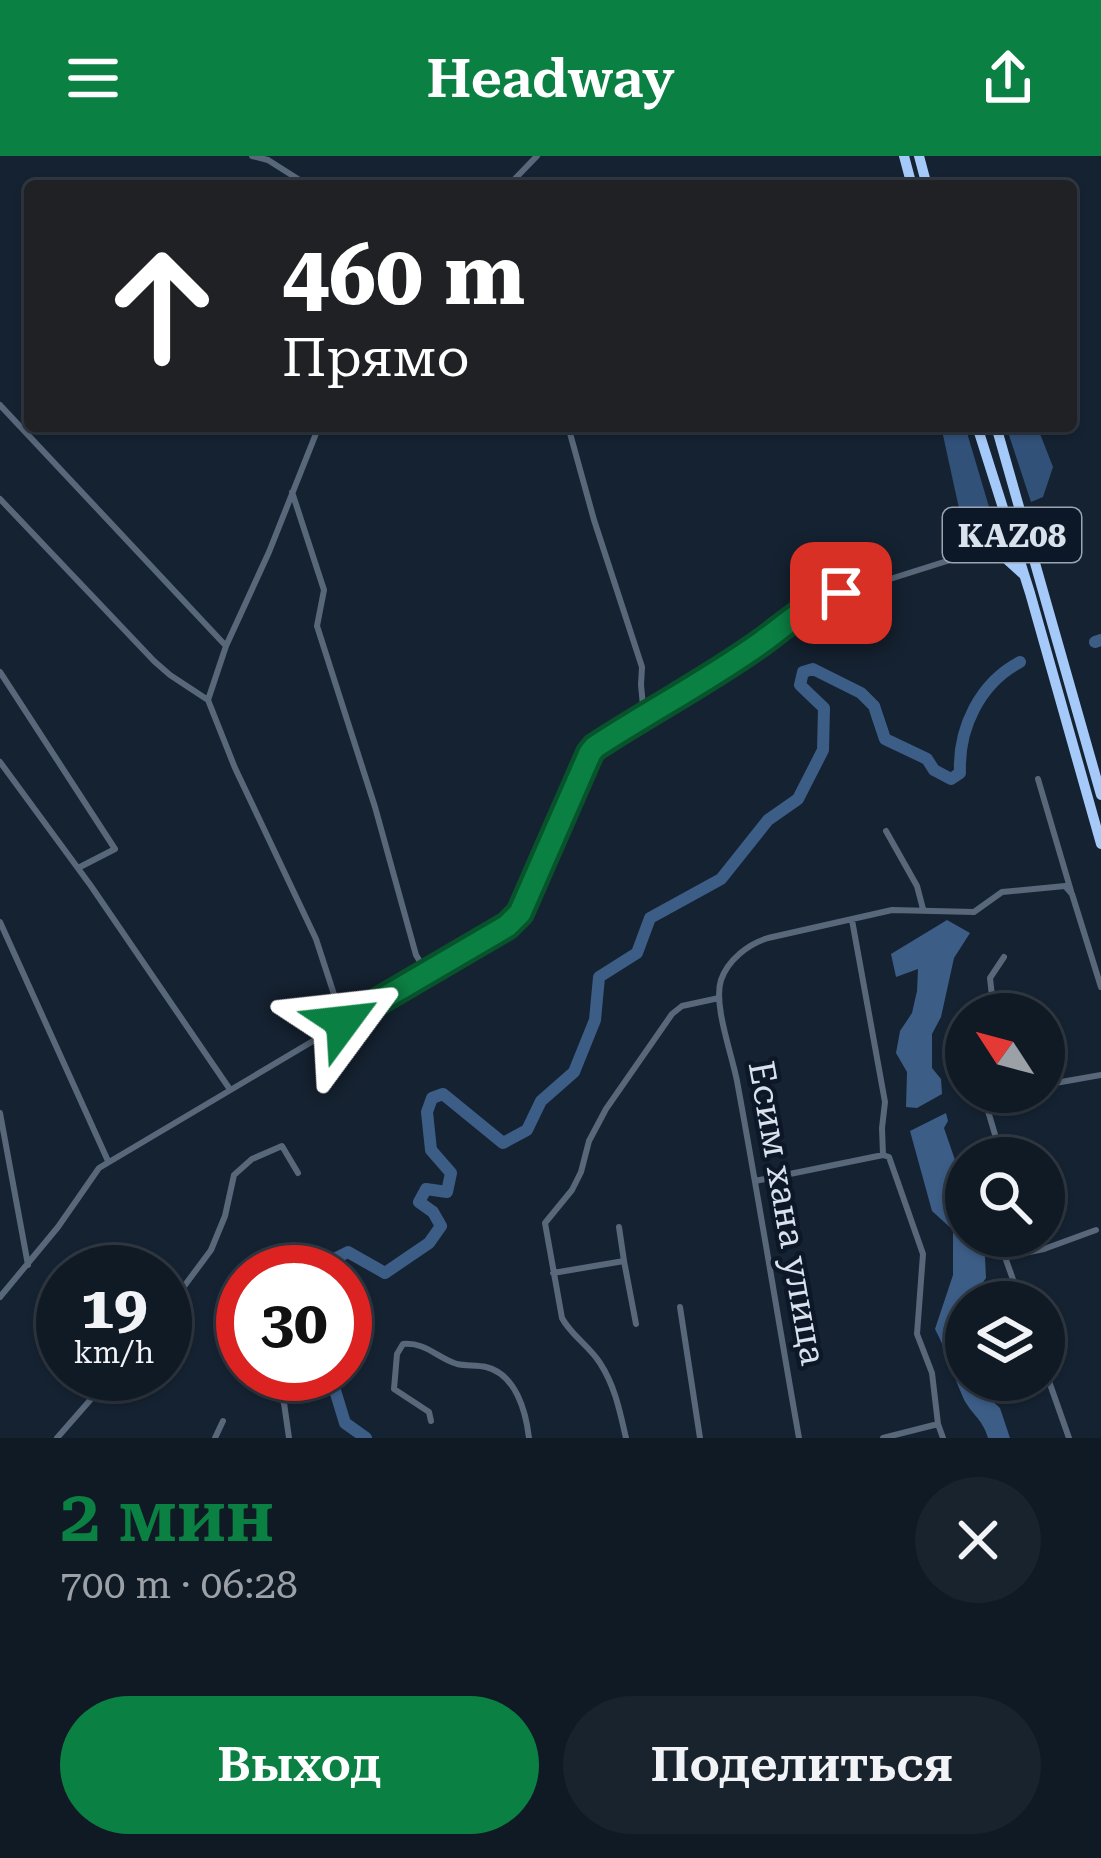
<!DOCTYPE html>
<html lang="ru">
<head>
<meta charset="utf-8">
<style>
  body { margin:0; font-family:"Roboto Serif",serif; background:#19232d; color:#f1f3f6; height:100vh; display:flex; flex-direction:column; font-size:45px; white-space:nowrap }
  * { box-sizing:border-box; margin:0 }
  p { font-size:39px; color:#9ca1a7 }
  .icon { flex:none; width:66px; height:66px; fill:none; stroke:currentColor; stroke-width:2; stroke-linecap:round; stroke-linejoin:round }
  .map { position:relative; height:1282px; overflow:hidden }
  .sheet { display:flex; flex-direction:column; background:#101a25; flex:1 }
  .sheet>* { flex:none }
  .guide { position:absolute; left:24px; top:24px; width:1053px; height:252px; border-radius:12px; box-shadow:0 3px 9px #0004,0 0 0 3px #303842; background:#202124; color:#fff; overflow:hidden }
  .needle { width:78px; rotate:306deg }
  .fabs { position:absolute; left:945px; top:837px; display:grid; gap:24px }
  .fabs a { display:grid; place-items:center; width:120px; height:120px; border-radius:50%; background:#101a25; box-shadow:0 3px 9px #0004,0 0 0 3px #303842; font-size:60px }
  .speed { position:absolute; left:36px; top:1089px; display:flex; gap:24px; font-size:60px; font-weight:700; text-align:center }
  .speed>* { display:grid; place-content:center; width:156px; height:156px; border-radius:50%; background:#101a25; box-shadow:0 3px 9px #0004,0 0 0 3px #303842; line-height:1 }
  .speed small { font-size:30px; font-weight:400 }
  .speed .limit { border:18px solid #d22; background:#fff; color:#111 }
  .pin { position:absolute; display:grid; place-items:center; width:102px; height:102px; color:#fff; margin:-51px; border-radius:24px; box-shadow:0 6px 18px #0006 }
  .me { position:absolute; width:132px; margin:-66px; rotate:60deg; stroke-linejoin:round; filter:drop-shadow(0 0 9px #0008) }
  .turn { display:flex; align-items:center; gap:42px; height:252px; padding:0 60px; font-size:54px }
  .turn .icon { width:156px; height:156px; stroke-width:2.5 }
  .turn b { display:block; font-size:84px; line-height:102px }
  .round { display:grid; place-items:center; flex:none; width:126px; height:126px; border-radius:63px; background:#19232d }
  .summary { display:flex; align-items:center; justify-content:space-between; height:204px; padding:0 60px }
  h1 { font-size:72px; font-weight:600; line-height:90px; color:#0b8043 }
  .button { display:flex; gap:24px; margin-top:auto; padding:24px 60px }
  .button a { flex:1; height:138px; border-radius:72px; background:#0b8043; color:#fff; font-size:48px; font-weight:600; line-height:138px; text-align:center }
  .button a+a { background:#19232d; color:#f1f3f6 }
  header { display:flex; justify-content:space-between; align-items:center; height:156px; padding:0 60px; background:#0b8043; color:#fff; font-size:54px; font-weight:600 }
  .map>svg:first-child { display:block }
  .forest { fill:#315179 }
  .water { fill:#3c5d86 }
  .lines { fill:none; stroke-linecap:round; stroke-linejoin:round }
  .river { stroke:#3c5d86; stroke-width:12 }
  .minor { stroke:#58677a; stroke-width:6 }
  .highway { stroke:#a5c9f8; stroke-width:10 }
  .route-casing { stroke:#07532c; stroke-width:30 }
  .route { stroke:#0b8043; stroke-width:21 }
  .labels { text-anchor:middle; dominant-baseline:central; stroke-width:9; stroke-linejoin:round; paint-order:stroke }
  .shield { fill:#0c1827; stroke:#9ba5b1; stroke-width:3 }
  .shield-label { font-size:33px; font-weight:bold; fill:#d8e1ec }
  .street-label { font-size:36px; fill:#d8e1ec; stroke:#0c1827 }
</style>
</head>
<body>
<header><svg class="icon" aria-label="menu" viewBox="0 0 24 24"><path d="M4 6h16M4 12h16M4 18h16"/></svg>Headway<svg class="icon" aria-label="share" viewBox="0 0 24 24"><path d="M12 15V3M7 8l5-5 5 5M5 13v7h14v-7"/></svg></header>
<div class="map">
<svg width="1101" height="1282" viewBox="0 0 1101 1282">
  <rect width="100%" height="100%" fill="#152231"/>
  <path class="forest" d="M 941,270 L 965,270 L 995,371 L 988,381 L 967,389 Z
    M 1006,270 L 1037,270 L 1053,311 L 1043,341 L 1031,346 Z"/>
  <path class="water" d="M 947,764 L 970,777 L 954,802 L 941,861 L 932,878 L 932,912 L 941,923 L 942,938 L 917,952 L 906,951 L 907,916 L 896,897 L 900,875 L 912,857 L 917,835 L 918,813 L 896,821 L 891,798 Z
    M 946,957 L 948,965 L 944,972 L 966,1036 L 966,1080 L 984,1080 L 986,1122 L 962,1156 L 962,1183 L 966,1188 L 966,1224 L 980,1224 L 989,1242 L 1000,1252 L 1010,1282 L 988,1282 C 982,1261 969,1257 962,1239 C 952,1216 947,1196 935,1173 L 953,1119 L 953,1074 L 932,1055 L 910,975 Z"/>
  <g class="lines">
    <path class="river" d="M 1095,486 L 1101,484
      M 327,1116 L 330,1105 L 348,1096 L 385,1117 L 429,1087 L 441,1070 L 433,1056 L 419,1046 L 426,1033 L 447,1036 L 451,1017 L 431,994 L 427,956 L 432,942 L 443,938 L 503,987 L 527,974 L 541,945 L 574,916 L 595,864 L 599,821 L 637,797 L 650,762 L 721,723 L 768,664 L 798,643 L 823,594 L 824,552 L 800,529 L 803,516 L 813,513 L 861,537 L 874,550 L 885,583 L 927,603 L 934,614 L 951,623 L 960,617 C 958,572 980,527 1020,506
      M 330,1218 L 345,1267 L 366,1282"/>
    <path class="minor" d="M 252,0 L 268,4 L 309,30
      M 508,30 L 537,0
      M 0,249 L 226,490
      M 319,270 L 269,396 L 226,490 L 208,544 L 235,612 L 316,783 L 343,866
      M 568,270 L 594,364 L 642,511 L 641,529 L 644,560
      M 292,336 L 324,434 L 317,470 L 375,651 L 416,799 L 427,817
      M 0,343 L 154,505 L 170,519 L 208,544
      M 0,516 L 115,693 L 78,712
      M 0,606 L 91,730 L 229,932
      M 1038,623 L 1071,735
      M 886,675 L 917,730 L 923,753
      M 852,764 L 885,946 L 882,972 L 883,999 L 889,1001 L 923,1098 L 917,1178 L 932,1217 L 938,1268 L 943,1282
      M 0,766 L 108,1005
      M 994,858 L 990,822 L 1004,801
      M 1044,929 L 1101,919
      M 0,957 L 28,1109
      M 1002,1002 L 988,955 L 1004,936
      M 755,1025 L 883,999
      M 619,1071 L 624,1105
      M 1005,1080 L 1005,1101 L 1021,1146
      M 1005,1101 L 1044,1093 L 1096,1074
      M 553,1117 L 624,1105 L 636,1168
      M 0,1141 L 58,1071 L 99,1012 L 507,770 L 526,748 L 590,597 L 595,591 L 762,485 L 814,447 L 985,393
      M 680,1151 L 700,1282
      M 165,1156 L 211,1094 L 225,1060 L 234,1019 L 252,1003 L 282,990 L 298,1017
      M 1044,1211 L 1069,1282
      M 266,1218 L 284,1247 L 289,1282
      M 431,1265 L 429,1256 L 394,1233 L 397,1198 L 403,1188 C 426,1186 437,1202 457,1208 C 466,1210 477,1209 486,1211 C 516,1218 526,1256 529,1282
      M 57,1282 L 113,1218
      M 215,1282 L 223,1265
      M 626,1282 C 620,1256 615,1230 600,1207 C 589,1190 571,1179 562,1162 L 545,1067 L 572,1034 L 581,1016 L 589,985 L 606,953 L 672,858 L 682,850 L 719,842
      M 799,1282 C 778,1163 759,1044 737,925 C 732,898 713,849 721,824 C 728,804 748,788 768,782 L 892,754 L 974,756 L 1002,736 L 1065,730 L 1072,738 L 1101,831
      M 883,1282 L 938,1268"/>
    <path class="highway" d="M 904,0 L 912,30
      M 919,0 L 927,30
      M 977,270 L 1030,437 L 1101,688
      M 996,270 L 1101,639
      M 1002,356 L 999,374 L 985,393 L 1002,399 L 1023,418"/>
  </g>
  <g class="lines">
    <g class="route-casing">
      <path id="route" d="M 343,866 L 507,770 L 520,757 L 590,597 L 595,591 C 650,555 709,524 762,486 C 792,464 804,450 841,437"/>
    </g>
    <use href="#route" class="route"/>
  </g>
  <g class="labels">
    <rect class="shield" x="943" y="352" width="138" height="54" rx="9"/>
    <g class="shield-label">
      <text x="1012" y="379">KAZ08</text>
    </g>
    <g class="street-label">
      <text transform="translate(787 1057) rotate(80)">Есим хана улица</text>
    </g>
  </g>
</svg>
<div class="fabs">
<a><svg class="needle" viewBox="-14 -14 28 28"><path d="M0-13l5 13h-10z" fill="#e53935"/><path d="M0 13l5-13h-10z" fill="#9ca1a7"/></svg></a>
<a><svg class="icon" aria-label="search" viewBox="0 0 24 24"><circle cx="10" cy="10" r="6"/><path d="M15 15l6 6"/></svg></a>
<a><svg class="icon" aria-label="layers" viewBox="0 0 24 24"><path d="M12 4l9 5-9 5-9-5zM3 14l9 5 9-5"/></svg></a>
</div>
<div class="speed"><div>19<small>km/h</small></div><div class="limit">30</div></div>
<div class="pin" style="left:841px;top:437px;background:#d93025"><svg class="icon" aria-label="arrive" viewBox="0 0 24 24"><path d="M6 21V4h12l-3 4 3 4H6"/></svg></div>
<svg class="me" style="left:343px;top:866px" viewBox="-20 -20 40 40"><path d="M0-17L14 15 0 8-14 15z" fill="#0b8043" stroke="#fff" stroke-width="4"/></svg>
<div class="guide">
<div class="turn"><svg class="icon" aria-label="ahead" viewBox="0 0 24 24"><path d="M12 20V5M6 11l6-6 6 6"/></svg><div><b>460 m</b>Прямо</div></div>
</div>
</div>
<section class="sheet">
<div class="summary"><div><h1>2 мин</h1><p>700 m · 06:28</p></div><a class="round"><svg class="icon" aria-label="close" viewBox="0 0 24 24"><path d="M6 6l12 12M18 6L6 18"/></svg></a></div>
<div class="button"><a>Выход</a><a>Поделиться</a></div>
</section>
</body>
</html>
